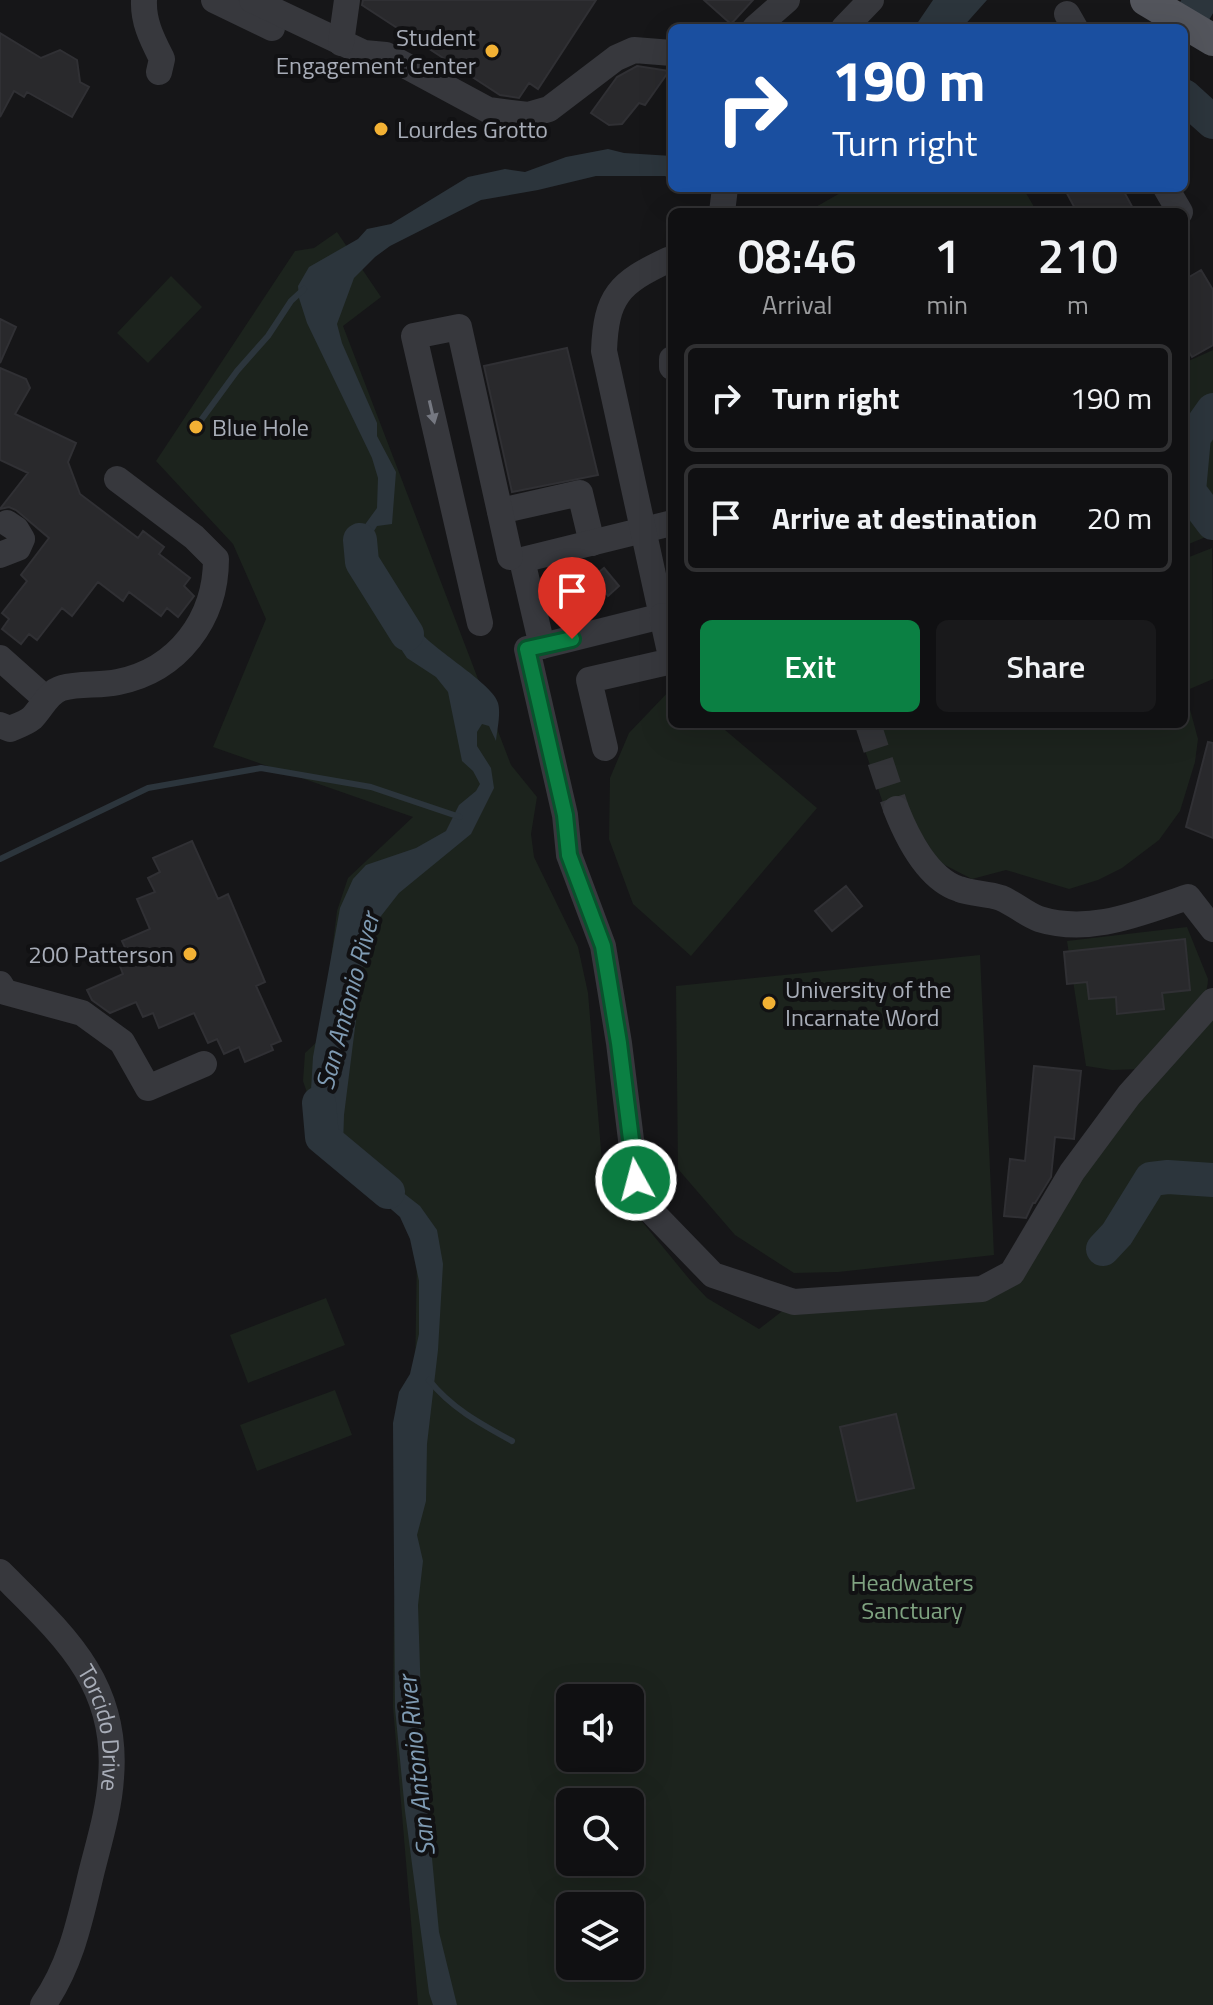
<!DOCTYPE html>
<html lang="en">
<head>
<meta charset="utf-8">
<style>
  body { margin:0; font-family:"Titillium Web",sans-serif; background:#19191b; color:#f1f3f6; height:100vh; display:flex; flex-direction:column; font-size:30px; white-space:nowrap }
  * { box-sizing:border-box; margin:0 }
  p { font-size:26px; color:#9c9d9f }
  .icon { flex:none; width:44px; height:44px; fill:none; stroke:currentColor; stroke-width:2; stroke-linecap:round; stroke-linejoin:round }
  .map { position:relative; flex:1; overflow:hidden }
  .details { position:absolute; left:668px; top:208px; width:520px; height:520px; display:flex; flex-direction:column; background:#101012; border-radius:12px; box-shadow:0 8px 32px #0002,0 0 0 2px #303032 }
  .details>* { flex:none }
  .top-card { position:absolute; left:668px; top:24px; width:520px; height:168px; border-radius:12px; box-shadow:0 8px 32px #0002,0 0 0 2px #303032; background:#1a4fa0; color:#fff; overflow:hidden }
  .tools { position:absolute; left:556px; top:1684px; display:grid; gap:16px }
  .tools a { display:grid; place-items:center; width:88px; height:88px; border-radius:12px; background:#101012; box-shadow:0 8px 32px #0002,0 0 0 2px #303032; font-size:40px }
  .pin { position:absolute; display:grid; place-items:center; width:68px; height:68px; color:#fff; margin:-82px -34px; border-radius:50% 50% 50% 0; rotate:-45deg; box-shadow:0 0 8px #0007 }
  .pin .icon { rotate:45deg }
  .me { position:absolute; width:88px; margin:-44px; rotate:353deg; stroke-linejoin:round; filter:drop-shadow(0 0 6px #0008) }
  .turn { display:flex; align-items:center; gap:28px; height:168px; padding:0 32px; font-size:36px }
  .turn .icon { width:104px; height:104px; stroke-width:2.5 }
  .turn b { display:block; font-size:56px; line-height:68px }
  .eta { display:flex; justify-content:space-evenly; align-items:center; height:136px; text-align:center }
  .eta b { font-size:48px; font-weight:600; line-height:56px }
  .primary-button { display:flex; gap:16px; margin-top:auto; padding:16px 32px }
  .primary-button a { flex:1; height:92px; border-radius:12px; background:#0b8043; color:#fff; font-size:32px; font-weight:600; line-height:92px; text-align:center }
  .primary-button a+a { background:#19191b; color:#f1f3f6 }
  ul { padding:0; list-style:none }
  li { display:flex; align-items:center; gap:24px; height:108px; margin:0 16px 12px; padding:0 16px; border:4px solid #303032; border-radius:12px }
  li div { flex:1 }
  li b { display:block; font-size:30px }
  li em { font-style:normal }
  .map>svg:first-child { display:block }
  .green { fill:#1c231d; fill-rule:evenodd }
  .water { fill:#2c353c }
  .lines { fill:none; stroke-linecap:round; stroke-linejoin:round }
  .stream { stroke:#2c353c; stroke-width:6 }
  .river { stroke:#2c353c; stroke-width:34 }
  .building { fill:#29292c; stroke:#303034; stroke-width:2 }
  .minor-tunnel { stroke:#333438; stroke-width:26; stroke-dasharray:26 13; stroke-linecap:butt }
  .minor { stroke:#37383d; stroke-width:26 }
  .major { stroke:#53555c; stroke-width:32 }
  .oneway { fill:#757881 }
  .route-casing { stroke:#07532c; stroke-width:20 }
  .route { stroke:#0b8043; stroke-width:14 }
  .poi-dot { fill:#f2b134; stroke:#111113; stroke-width:3 }
  .labels { text-anchor:middle; dominant-baseline:central; stroke-width:8; stroke-linejoin:round; paint-order:stroke }
  .poi-label { font-size:24px; fill:#a8adb8; stroke:#111113; text-anchor:start }
  .park-label { font-size:24px; fill:#7fa381; stroke:#111113 }
  .street-label { font-size:24px; fill:#a8adb8; stroke:#111113 }
  .water-label { font-size:26px; font-style:italic; fill:#7f9bb3; stroke:#111113 }
</style>
</head>
<body>
<div class="map">
<svg width="1213" height="2005" viewBox="0 0 1213 2005">
  <rect width="100%" height="100%" fill="#161618"/>
  <path class="green" d="M 849,188 L 1023,188 L 1037,212 L 807,212 Z
    M 337,232 L 381,297 L 343,326 L 511,765 L 537,797 L 531,834 L 534,857 L 578,947 L 588,993 L 603,1174 L 690,1280 L 707,1298 L 759,1329 L 794,1302 L 1012,1273 L 1213,1001 L 1213,2005 L 418,2005 L 393,1707 L 394,1607 L 415,1376 L 417,1252 L 409,1201 L 391,1174 L 332,1132 L 314,1113 L 303,1081 L 305,1053 L 321,1038 L 337,911 L 348,878 L 413,817 L 213,747 L 266,619 L 233,544 L 156,461 L 295,251 L 314,248 ZM 570,1698 L 630,1698 L 630,1758 L 570,1758 ZM 570,1802 L 630,1802 L 630,1862 L 570,1862 ZM 570,1906 L 630,1906 L 630,1966 L 570,1966 Z
    M 171,276 L 202,307 L 148,363 L 117,333 Z
    M 1213,350 L 1213,534 L 1184,546 L 1184,363 Z
    M 1212,548 L 1213,679 L 1185,691 L 1198,739 L 1195,762 L 1180,811 L 1159,840 L 1122,868 L 1098,880 L 1069,889 L 1006,870 L 972,879 L 939,862 L 904,806 L 886,812 L 856,724 L 1184,724 L 1184,559 Z
    M 672,688 L 672,724 L 718,724 L 817,808 L 691,956 L 633,904 L 609,839 L 610,778 L 629,733 Z
    M 1187,927 L 1208,979 C 1208,1011 1163,1047 1142,1069 L 1112,1070 L 1086,1066 L 1067,941 Z
    M 980,955 L 994,1255 L 838,1272 L 794,1273 L 735,1235 L 678,1169 L 676,986 Z
    M 326,1298 L 345,1345 L 248,1383 L 230,1335 Z
    M 335,1390 L 352,1435 L 257,1471 L 240,1425 Z"/>
  <path class="water" d="M 933,0 L 987,0 L 962,28 L 914,28 Z
    M 608,149 L 624,153 L 672,156 L 672,180 L 665,176 L 596,176 L 538,190 L 481,200 L 390,246 L 375,257 L 354,278 L 337,324 L 342,343 L 377,423 L 377,436 L 396,472 L 392,524 L 377,526 L 367,543 L 377,593 L 391,598 L 399,596 C 408,607 411,622 421,633 C 436,651 494,685 498,703 C 501,714 497,730 496,741 L 489,726 L 482,724 L 477,732 L 477,746 L 491,768 L 494,788 L 471,834 L 399,893 L 374,925 L 364,956 L 344,1115 L 343,1145 L 315,1146 L 308,1140 L 313,1057 L 340,908 L 353,879 L 366,865 L 416,848 L 446,831 L 459,805 L 476,791 L 480,784 L 473,771 L 462,761 L 448,692 L 436,677 L 407,658 L 371,604 L 353,561 L 353,541 L 377,508 L 378,478 L 372,458 L 307,323 L 299,298 L 298,286 L 309,267 L 358,239 L 367,229 L 391,224 L 468,177 L 505,169 L 525,172 L 566,157 Z
    M 336,1161 L 365,1163 L 420,1206 L 437,1230 L 443,1264 L 438,1350 L 427,1444 L 426,1501 L 417,1535 L 423,1561 L 418,1605 L 423,1763 L 439,1932 L 457,2005 L 433,2005 L 429,1993 L 405,1811 L 395,1708 L 393,1423 L 399,1392 L 410,1374 L 419,1334 L 419,1281 L 410,1239 L 400,1217 Z"/>
  <g class="lines">
    <path class="stream" d="M 196,427 L 237,371 L 268,336 L 291,301 L 304,289
      M 1184,494 L 1189,491
      M 0,859 L 148,788 L 261,768 L 371,787 L 460,817
      M 429,1380 C 451,1408 481,1424 512,1441"/>
    <path class="river" d="M 1184,29 L 1201,0
      M 1184,96 L 1213,122
      M 1213,410 L 1194,437 L 1189,491 L 1213,523
      M 360,540 L 362,562 L 407,634
      M 319,1103 L 322,1137 L 388,1192
      M 1103,1249 L 1117,1234 L 1151,1179 L 1168,1177 L 1213,1180"/>
  </g>
  <path class="building" d="M 363,0 L 596,0 L 538,89 L 529,83 L 519,98 L 500,95 L 362,5 Z
    M 704,0 L 753,0 L 731,24 Z
    M 0,33 L 41,58 L 60,50 L 77,60 L 80,82 L 89,87 L 72,117 L 27,92 L 24,97 L 14,91 L 0,117 Z
    M 637,66 L 669,71 L 645,105 L 639,103 L 622,124 L 609,125 L 591,113 L 617,77 Z
    M 1064,188 L 1122,188 L 1135,212 L 1077,212 Z
    M 1201,270 L 1213,290 L 1213,345 L 1192,357 L 1184,344 L 1184,280 Z
    M 0,319 L 16,327 L 0,363 Z
    M 567,348 L 598,475 L 512,492 L 484,366 Z
    M 0,368 L 26,379 L 30,388 L 15,414 L 76,443 L 68,462 L 80,494 L 138,538 L 143,531 L 164,547 L 159,554 L 190,578 L 184,586 L 194,596 L 178,617 L 167,608 L 161,616 L 129,592 L 123,601 L 98,582 L 72,616 L 62,608 L 37,640 L 29,634 L 21,644 L 2,629 L 9,619 L 2,613 L 27,581 L 21,575 L 49,538 L 16,510 L 9,507 L 0,509 L 28,473 L 0,460 Z
    M 604,568 L 619,586 L 608,596 L 606,593 L 600,598 L 584,579 L 597,569 L 599,572 Z
    M 1208,742 L 1213,743 L 1213,838 L 1186,827 Z
    M 192,841 L 218,899 L 228,894 L 265,982 L 256,986 L 281,1041 L 271,1045 L 273,1050 L 245,1062 L 239,1047 L 224,1054 L 217,1039 L 208,1043 L 194,1013 L 159,1028 L 153,1013 L 143,1017 L 136,1002 L 110,1013 L 92,1000 L 87,990 L 123,974 L 118,961 L 129,956 L 122,941 L 150,929 L 137,899 L 155,892 L 148,878 L 160,872 L 153,858 Z
    M 846,886 L 862,906 L 832,931 L 815,911 Z
    M 1185,939 L 1190,990 L 1162,993 L 1164,1009 L 1117,1014 L 1116,997 L 1089,999 L 1087,982 L 1067,984 L 1064,952 Z
    M 1034,1066 L 1081,1071 L 1074,1139 L 1055,1137 L 1051,1177 L 1035,1203 L 1033,1203 L 1026,1218 L 1004,1216 L 1010,1159 L 1025,1161 Z
    M 896,1414 L 914,1488 L 857,1501 L 840,1427 Z"/>
  <g class="lines">
    <path class="minor-tunnel" d="M 868,724 L 896,809"/>
    <g class="minor">
      <path d="M 144,0 C 143,22 152,39 162,59 L 159,72"/>
      <path d="M 214,0 L 272,28"/>
      <path d="M 252,0 L 364,53 L 386,55 L 488,110 L 528,115 L 549,109 L 616,58 L 634,50 L 672,53"/>
      <path d="M 1067,14 L 1075,28"/>
      <path d="M 755,28 L 787,0"/>
      <path d="M 844,28 L 871,0"/>
      <path d="M 341,43 L 347,0"/>
      <path d="M 1166,188 L 1180,212"/>
      <path d="M 722,212 L 725,188"/>
      <path d="M 672,359 L 672,367"/>
      <path d="M 500,511 L 580,493 L 592,543"/>
      <path d="M 672,523 L 522,560 L 542,646 L 527,649 L 565,815 L 569,855 L 603,946 L 619,1043 L 636,1180 L 649,1209 L 713,1275 L 794,1302 L 982,1289 L 1012,1273 L 1072,1172 L 1129,1095 L 1213,1001"/>
      <path d="M 0,555 L 18,548 L 22,539 L 16,529 L 7,523"/>
      <path d="M 480,623 L 414,336 L 459,327 L 510,557"/>
      <path d="M 542,646 L 662,616 L 604,351 C 606,296 619,283 668,260"/>
      <path d="M 0,658 L 46,699"/>
      <path d="M 0,725 L 10,729 C 17,726 26,723 32,718 C 42,708 48,692 62,688 C 80,683 100,686 118,682 C 178,670 216,619 216,559 L 194,537 L 117,479"/>
      <path d="M 605,748 L 589,680 L 672,661 L 662,616"/>
      <path d="M 896,809 C 907,837 928,879 959,889 C 972,894 987,893 1001,898 C 1014,903 1025,914 1039,919 C 1090,935 1140,913 1188,897 L 1213,929"/>
      <path d="M 0,984 L 5,992 L 82,1013 L 122,1042 L 148,1088 L 204,1064"/>
      <path id="s1" d="M 0,1572 C 62,1634 119,1682 111,1778 C 109,1810 99,1842 91,1874 C 80,1920 71,1965 43,2005"/>
    </g>
    <path class="major" d="M 1146,0 L 1213,40"/>
  </g>
  <defs><path id="oneway-solid" d="M-6-.8H1V-3.2L6.5 0L1 3.2V.8H-6Z" transform="scale(2)"/></defs>
  <use class="oneway" href="#oneway-solid" transform="translate(432 412) rotate(77)"/>
  <g class="lines">
    <g class="route-casing">
      <path id="route" d="M 572,639 L 527,649 L 565,815 L 569,855 L 603,946 L 619,1043 L 636,1180"/>
    </g>
    <use href="#route" class="route"/>
  </g>
  <g class="poi-dot">
    <circle cx="492" cy="51" r="8"/>
    <circle cx="381" cy="129" r="8"/>
    <circle cx="196" cy="427" r="8"/>
    <circle cx="190" cy="954" r="8"/>
    <circle cx="769" cy="1003" r="8"/>
  </g>
  <g class="labels">
    <g class="poi-label">
      <text x="476" y="37" text-anchor="end">Student<tspan x="476" dy="28">Engagement Center</tspan></text>
      <text x="397" y="129">Lourdes Grotto</text>
      <text x="212" y="427">Blue Hole</text>
      <text x="174" y="954" text-anchor="end">200 Patterson</text>
      <text x="785" y="989">University of the<tspan x="785" dy="28">Incarnate Word</tspan></text>
    </g>
    <g class="park-label">
      <text x="912" y="1582">Headwaters<tspan x="912" dy="28">Sanctuary</tspan></text>
    </g>
    <g class="street-label">
      <text stroke="none"><textPath href="#s1" startOffset="192">Torcido Drive</textPath></text>
    </g>
    <g class="water-label">
      <text transform="translate(347 1001) rotate(-75)">San Antonio River</text>
      <text transform="translate(416 1766) rotate(-96)">San Antonio River</text>
    </g>
  </g>
</svg>
<div class="tools">
<a><svg class="icon" aria-label="sound" viewBox="0 0 24 24"><path d="M4 9h4l5-4v14l-5-4H4zM17 9q2 3 0 6"/></svg></a>
<a><svg class="icon" aria-label="search" viewBox="0 0 24 24"><circle cx="10" cy="10" r="6"/><path d="M15 15l6 6"/></svg></a>
<a><svg class="icon" aria-label="layers" viewBox="0 0 24 24"><path d="M12 4l9 5-9 5-9-5zM3 14l9 5 9-5"/></svg></a>
</div>
<div class="pin" style="left:572px;top:639px;background:#d93025"><svg class="icon" aria-label="arrive" viewBox="0 0 24 24"><path d="M6 21V4h12l-3 4 3 4H6"/></svg></div>
<svg class="me" style="left:636px;top:1180px" viewBox="-20 -20 40 40"><circle r="17" fill="#0b8043" stroke="#fff" stroke-width="3"/><path d="M0-11L8 9 0 5-8 9z" fill="#fff"/></svg>
<div class="top-card">
<div class="turn"><svg class="icon" aria-label="right" viewBox="0 0 24 24"><path d="M7 20v-9h11M14 6l5 5-5 5"/></svg><div><b>190 m</b>Turn right</div></div>
</div>
<section class="details">
<div class="eta">
<div><b>08:46</b><p>Arrival</p></div>
<div><b>1</b><p>min</p></div>
<div><b>210</b><p>m</p></div>
</div>
<ul>
<li><svg class="icon" aria-label="right" viewBox="0 0 24 24"><path d="M7 20v-9h11M14 6l5 5-5 5"/></svg><div><b>Turn right</b></div><em>190 m</em></li>
<li><svg class="icon" aria-label="arrive" viewBox="0 0 24 24"><path d="M6 21V4h12l-3 4 3 4H6"/></svg><div><b>Arrive at destination</b></div><em>20 m</em></li>
</ul>
<div class="primary-button"><a>Exit</a><a>Share</a></div>
</section>
</div>
</body>
</html>
